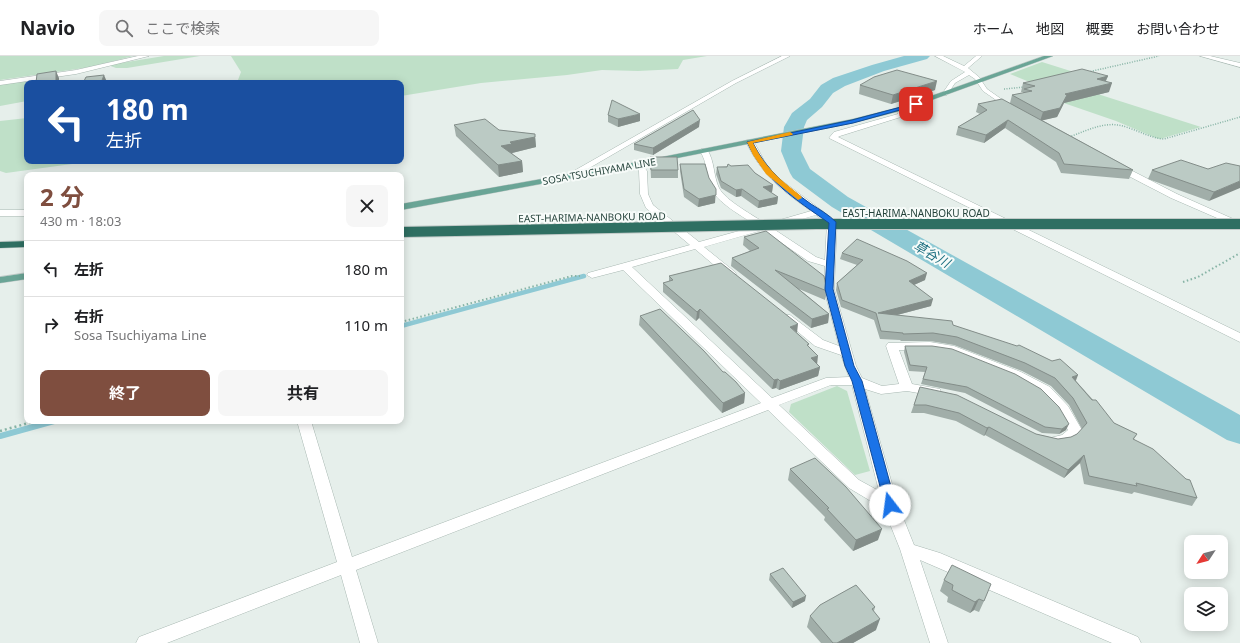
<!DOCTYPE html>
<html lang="ja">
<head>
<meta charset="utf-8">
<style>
  body { margin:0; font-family:"Noto Sans","Noto Sans JP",sans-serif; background:#f6f6f6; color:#202124; height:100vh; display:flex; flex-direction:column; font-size:15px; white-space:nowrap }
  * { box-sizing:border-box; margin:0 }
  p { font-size:13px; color:#757577 }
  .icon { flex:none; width:22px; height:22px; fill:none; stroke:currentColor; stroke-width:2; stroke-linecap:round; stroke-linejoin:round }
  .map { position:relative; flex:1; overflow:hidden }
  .drawer { position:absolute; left:24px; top:116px; width:380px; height:252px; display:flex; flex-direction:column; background:#fff; border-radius:8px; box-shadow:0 2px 10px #0003 }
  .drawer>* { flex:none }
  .banner { position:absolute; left:24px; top:24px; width:380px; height:84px; border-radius:8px; box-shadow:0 2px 10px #0003; background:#1a4fa0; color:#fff; overflow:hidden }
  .needle { width:26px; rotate:234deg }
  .buttons { position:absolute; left:1184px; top:479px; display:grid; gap:8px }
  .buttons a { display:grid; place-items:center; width:44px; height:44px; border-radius:8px; background:#fff; box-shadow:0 2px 10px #0003; font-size:20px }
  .pin { position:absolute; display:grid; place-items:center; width:34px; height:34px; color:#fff; margin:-17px; border-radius:8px; box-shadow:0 2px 6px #0006 }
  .me { position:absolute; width:44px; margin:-22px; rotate:345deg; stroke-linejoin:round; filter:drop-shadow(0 0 3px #0008) }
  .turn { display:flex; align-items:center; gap:14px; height:84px; padding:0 16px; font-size:18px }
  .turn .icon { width:52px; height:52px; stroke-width:2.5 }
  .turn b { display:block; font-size:28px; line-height:34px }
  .round { display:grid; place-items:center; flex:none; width:42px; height:42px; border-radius:8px; background:#f6f6f6 }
  .head { display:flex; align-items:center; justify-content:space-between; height:68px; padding:0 16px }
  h1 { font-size:24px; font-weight:700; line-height:30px; color:#7f4e3f }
  .action { display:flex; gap:8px; margin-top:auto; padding:8px 16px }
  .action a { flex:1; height:46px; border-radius:8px; background:#7f4e3f; color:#fff; font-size:16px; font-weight:700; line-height:46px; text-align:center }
  .action a+a { background:#f6f6f6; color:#202124 }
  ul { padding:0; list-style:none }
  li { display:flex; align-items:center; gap:12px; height:56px; padding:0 16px; border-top:1px solid #e0e0e0 }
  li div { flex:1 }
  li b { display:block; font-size:15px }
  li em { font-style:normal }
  header { display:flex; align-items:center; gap:24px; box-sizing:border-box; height:56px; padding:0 20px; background:#fff; border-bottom:1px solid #e0e0e0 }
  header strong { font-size:19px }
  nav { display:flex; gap:22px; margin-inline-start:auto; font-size:14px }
  .search { width:280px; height:36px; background:#f6f6f6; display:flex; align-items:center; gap:10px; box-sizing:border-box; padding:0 14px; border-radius:8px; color:#757577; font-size:15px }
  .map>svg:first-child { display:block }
  .green { fill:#bfe0c8 }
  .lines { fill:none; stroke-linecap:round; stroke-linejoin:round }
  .stream-far1 { stroke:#8ec9d4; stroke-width:4.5 }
  .stream { stroke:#8ec9d4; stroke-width:6 }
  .river { fill:#8ec9d4; fill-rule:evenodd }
  .minor-casing { stroke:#a8b8b2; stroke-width:1 }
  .major-casing { stroke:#c2cac8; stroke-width:1 }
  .highway-casing { stroke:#c2cac8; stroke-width:1 }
  .path-far2 { stroke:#86b3a5; stroke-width:1.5; stroke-dasharray:1 1.5; stroke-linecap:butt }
  .path-far1 { stroke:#86b3a5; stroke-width:2; stroke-dasharray:1.5 2.5; stroke-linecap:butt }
  .path { stroke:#86b3a5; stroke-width:2.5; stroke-dasharray:2 3; stroke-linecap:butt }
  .minor { fill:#fff; fill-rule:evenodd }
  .major { fill:#6aa596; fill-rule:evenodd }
  .highway { fill:#2f6f62; fill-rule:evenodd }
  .highway-bridge-casing { stroke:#c2cac8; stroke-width:12; stroke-linecap:butt }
  .highway-bridge { stroke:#2f6f62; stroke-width:10 }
  .wall { fill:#a1aea9 }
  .shaded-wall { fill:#838d89 }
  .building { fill:#bbcac4; stroke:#838d89 }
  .route { fill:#1a73e8; stroke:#114b97 }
  .slow { fill:#f59e0b }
  .labels { text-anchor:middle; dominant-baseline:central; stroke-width:4; stroke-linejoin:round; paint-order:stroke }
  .far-street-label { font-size:10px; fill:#24423a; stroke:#f7fbf9 }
  .water-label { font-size:13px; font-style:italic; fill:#1c6f80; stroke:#f7fbf9 }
</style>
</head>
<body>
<header>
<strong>Navio</strong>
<div class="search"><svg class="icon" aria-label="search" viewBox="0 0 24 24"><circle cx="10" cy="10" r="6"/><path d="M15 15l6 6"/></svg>ここで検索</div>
<nav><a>ホーム</a><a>地図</a><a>概要</a><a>お問い合わせ</a></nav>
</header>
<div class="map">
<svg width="1240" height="587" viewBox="0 0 1240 587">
  <rect width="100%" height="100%" fill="#e6efeb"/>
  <path class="green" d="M 0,0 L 133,0 L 91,11 L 0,24 Z
    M 164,0 L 200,0 L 127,12 L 116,12 L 108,9 Z
    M 231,0 L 707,0 L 683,4 L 678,13 L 638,15 L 602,14 L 567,19 L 481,27 L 401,40 L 401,27 L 229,27 L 238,24 L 241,16 Z
    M 1042,6 L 1077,17 L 1032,27 L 1010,18 Z
    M 24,24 L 27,28 L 24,34 L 27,35 L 27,45 L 0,50 L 0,28 Z
    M 1057,25 L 1201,71 L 1160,83 L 1156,82 L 1116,65 L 1026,34 Z
    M 27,62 L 27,105 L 94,105 L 6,117 L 0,115 L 0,65 Z
    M 837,330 L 847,335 L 870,415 L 855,419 L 789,356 L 791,348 Z"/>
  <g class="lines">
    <path class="stream-far1" d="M 401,270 L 584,220"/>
    <path class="stream" d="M 0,380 L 54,365"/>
    <path class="river" d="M 904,0 L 930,0 L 927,3 L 884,15 L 845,30 L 833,37 L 822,51 L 807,64 L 804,71 L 801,95 L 810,113 L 848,141 L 1240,359 L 1240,388 L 1227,384 L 832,151 L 793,122 L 790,117 L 781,95 L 784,71 L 792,57 L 810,43 L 821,29 L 833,22 L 872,9 Z"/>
    <g class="minor-casing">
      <path id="minor" d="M 138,0 L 149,0 L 76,18 L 0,29 L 0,25 L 76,14 Z
        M 782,0 L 790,0 L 736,27 L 572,122 L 566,122 L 565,120 L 732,25 Z
        M 935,0 L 943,0 L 964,10 L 976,0 L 982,0 L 968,12 L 979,21 L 987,33 L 1014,52 L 1009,53 L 983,35 L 975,23 L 969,19 L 955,27 L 947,39 L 943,39 L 942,38 L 951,25 L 965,16 Z
        M 1200,0 L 1210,0 L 1240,7 L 1240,11 Z
        M 902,51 L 905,53 L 904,60 L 840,80 L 838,81 L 1240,277 L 1240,286 L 829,82 L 834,76 L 898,58 L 899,53 Z
        M 747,84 L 753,84 L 766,108 L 777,121 L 837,166 L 834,233 L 856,310 L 862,322 L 882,330 L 899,328 L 886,290 L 888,287 L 930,286 L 954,290 L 1021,316 L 1050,331 L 1068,350 L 1082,374 C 1075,386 1064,393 1050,388 L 1048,385 L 1050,382 L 1062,379 L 1068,374 L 1058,356 L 1040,337 L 1013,322 L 951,297 L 930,294 L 899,294 L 912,328 L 940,333 L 941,336 L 940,339 L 935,340 L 907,335 L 881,338 L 865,333 L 898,449 L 914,489 L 940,497 L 1138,581 L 1141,587 L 1112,587 L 920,504 L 948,587 L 930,587 L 900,493 L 884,453 L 849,432 L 768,354 L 356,514 L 378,587 L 360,587 L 341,519 L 167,587 L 136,587 L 139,581 L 337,506 L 297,365 L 311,365 L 352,501 L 761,347 L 623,214 L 592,222 L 587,219 L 588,217 L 690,189 L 646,152 L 640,138 L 639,115 L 633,108 L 634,106 L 640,106 L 647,115 L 648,138 L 653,149 L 699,186 L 757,170 C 744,161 715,146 710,130 C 707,118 707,106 700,95 L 701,93 L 707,93 C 715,106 713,119 719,132 C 726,145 753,159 766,168 L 811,155 C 781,134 762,119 746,86 ZM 816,159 L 827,167 L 825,204 L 816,201 L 772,172 ZM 763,174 L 808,205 L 825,210 L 824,233 L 839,290 L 823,284 L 790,259 L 782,259 L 780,261 L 815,290 L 841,299 L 849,321 L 826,322 L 772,342 L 632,211 L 695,193 L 727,220 L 735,220 L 736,218 L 735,216 L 704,191 ZM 831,329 L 852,329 L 879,435 L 859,424 L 779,349 Z
        M 1115,109 L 1121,109 L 1177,138 L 1240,166 L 1240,172 L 1171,142 L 1115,113 Z
        M 0,154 L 27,154 L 27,160 L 0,160 Z"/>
    </g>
    <g class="major-casing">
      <path id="major" d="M 1044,0 L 1053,0 L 904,54 L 853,67 L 637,110 L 401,154 L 401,148 L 637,106 L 853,63 L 900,51 Z
        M 27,217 L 27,223 L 0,227 L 0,221 Z"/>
    </g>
    <g class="highway-casing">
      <path id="highway" d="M 27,185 L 27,191 L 0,192 L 0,186 Z"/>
    </g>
    <path class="path-far2" d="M 1088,16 L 1159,0
      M 1004,33 L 1025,31
      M 1069,81 C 1089,74 1107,63 1129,72 C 1141,76 1151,82 1164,83 L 1240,61"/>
    <path class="path-far1" d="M 1183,226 L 1198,221 L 1240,197
      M 401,266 L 572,220 L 580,220"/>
    <path class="path" d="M 0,375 L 36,365"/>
    <use href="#minor" class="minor"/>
    <use href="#major" class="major"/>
    <use href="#highway" class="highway"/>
    <g class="highway-bridge-casing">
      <path id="highway-bridge" d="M 401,176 L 816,168 L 1240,168"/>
    </g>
    <use href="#highway-bridge" class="highway-bridge"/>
  </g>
  <path class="wall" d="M 1108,20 L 1106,25 L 1109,36 L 1064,47 L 1057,61 L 1042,64 L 1133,114 L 1129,123 L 1061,117 L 1056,106 L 1005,72 L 984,87 L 956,79 L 958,71 L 980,58 L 976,56 L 978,48 L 1010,47 L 1012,39 L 1023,37 L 1023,36 L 1021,36 L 1023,27 Z
    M 860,29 L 935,34 L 891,48 L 859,38 Z
    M 608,59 L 640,65 L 618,71 L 608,66 Z
    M 454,69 L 535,78 L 536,91 L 512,97 L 512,98 L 522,105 L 523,116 L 499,121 L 456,80 Z
    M 699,71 L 653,99 L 634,94 L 634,88 Z
    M 650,101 L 678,114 L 678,122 L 651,122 Z
    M 680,108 L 715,147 L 698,151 L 684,141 L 680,115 Z
    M 731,110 L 755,117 L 773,129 L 772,136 L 770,136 L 778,141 L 777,148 L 758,152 L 741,140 L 736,141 L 721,132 L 716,118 L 717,111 Z
    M 1240,110 L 1209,145 L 1148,123 L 1152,114 L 1208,113 Z
    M 744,181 L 827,235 L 825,244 L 799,233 L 829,258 L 828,267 L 811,272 L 731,210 L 732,202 L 750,195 L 743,189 Z
    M 842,197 L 925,224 L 914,229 L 931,250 L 897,259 L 953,269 L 1076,325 L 1114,367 L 1137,378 L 1134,383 L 1197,442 L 1192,450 L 1134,436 L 1132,438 L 1084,428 L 1080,407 L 1064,422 L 985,379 L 984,380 L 956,365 L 924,357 L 911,357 L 920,331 L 1036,378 L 1058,383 L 1071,381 L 1077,378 L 1082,373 L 1069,349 L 1051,330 L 1022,315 L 954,289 L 930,285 L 901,285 L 900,284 L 880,283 L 874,264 L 841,251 L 836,234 L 837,227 L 857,209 L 840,203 Z
    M 669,220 L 797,277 L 809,288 L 808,290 L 817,308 L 820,311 L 818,320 L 779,334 L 776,332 L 772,333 L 699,262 L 696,265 L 663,236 L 663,227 L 669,226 Z
    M 640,260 L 723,316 L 745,337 L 744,347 L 722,357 L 639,269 Z
    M 905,290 L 1066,374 L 1059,378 L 1042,377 L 965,337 L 921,328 L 925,316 L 909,315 L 904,296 Z
    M 790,413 L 878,484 L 853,495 L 824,464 L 825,461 L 788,424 Z
    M 770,518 L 805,545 L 792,552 L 769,524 Z
    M 944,524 L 984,545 L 979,556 L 974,554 L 970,557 L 947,546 L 948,541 L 940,535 Z
    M 875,551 L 874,555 L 876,574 L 853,587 L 821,587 L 807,571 L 810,560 Z"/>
  <path class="shaded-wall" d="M 56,15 L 59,22 L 59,27 L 56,27 Z
    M 104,19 L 107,26 L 107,27 L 101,27 Z
    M 1108,20 L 1104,28 L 1097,23 Z
    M 937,25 L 935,34 L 891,48 L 893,39 Z
    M 1112,27 L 1109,36 L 1064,47 L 1057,61 L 1040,65 L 1043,56 L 1065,38 Z
    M 640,58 L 640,65 L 618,71 L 618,63 Z
    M 700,64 L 699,71 L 653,99 L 653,92 Z
    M 1008,64 L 1005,72 L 984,87 L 986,79 Z
    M 535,81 L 536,91 L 512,97 L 513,99 L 501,90 L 510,86 Z
    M 522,105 L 523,116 L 499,121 L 498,109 Z
    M 1240,125 L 1240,132 L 1209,145 L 1214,136 Z
    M 773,129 L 772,136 L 762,138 L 763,131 Z
    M 716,133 L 715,147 L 698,151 L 699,143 Z
    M 742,133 L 741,140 L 736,141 L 736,134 Z
    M 778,141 L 777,148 L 758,152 L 759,145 Z
    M 927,217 L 925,224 L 907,232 L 909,225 Z
    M 933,243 L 931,250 L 878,264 L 878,257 Z
    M 700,253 L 699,262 L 696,265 L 697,256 Z
    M 829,258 L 828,267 L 811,272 L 812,263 Z
    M 798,268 L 797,277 L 790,271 Z
    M 818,300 L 817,309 L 811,302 Z
    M 820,311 L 818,320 L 779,334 L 780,325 Z
    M 1078,319 L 1075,327 L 1072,321 Z
    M 778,323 L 776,332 L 772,333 L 774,324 Z
    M 745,337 L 744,347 L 722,357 L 723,347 Z
    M 1069,368 L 1066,374 L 1059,378 L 1062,373 Z
    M 989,371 L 985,379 L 984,380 L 987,372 Z
    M 1084,399 L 1080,407 L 1064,422 L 1068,414 Z
    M 882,473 L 878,484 L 853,495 L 856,484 Z
    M 806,540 L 805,545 L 792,552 L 793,546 Z
    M 979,543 L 974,554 L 970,557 L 975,546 Z
    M 880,563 L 876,574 L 853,587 L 837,587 Z"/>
  <path class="building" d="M 1082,13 L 1108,20 L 1097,23 L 1112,27 L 1065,38 L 1067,39 L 1060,52 L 1043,56 L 1012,39 L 1032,35 L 1024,33 L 1035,30 L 1023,27 Z
    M 897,14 L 937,25 L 893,39 L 860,29 L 874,21 Z
    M 56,15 L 56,27 L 36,27 L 37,18 Z
    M 104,19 L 101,27 L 83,27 L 86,21 Z
    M 1002,43 L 1133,114 L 1064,108 L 1059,97 L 1008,64 L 986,79 L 958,71 L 987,54 L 978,48 Z
    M 612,44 L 640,58 L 618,63 L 608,59 Z
    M 693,54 L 700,64 L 653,92 L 634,88 Z
    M 485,63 L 499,74 L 535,78 L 535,81 L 510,86 L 512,88 L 501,90 L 522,105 L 498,109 L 454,69 Z
    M 650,101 L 677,101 L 678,114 L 651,114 Z
    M 1181,104 L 1208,113 L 1226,107 L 1240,110 L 1240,125 L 1214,136 L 1152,114 Z
    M 680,108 L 705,108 L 709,122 L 716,133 L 716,139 L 699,143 L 684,133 Z
    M 728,108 L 731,110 L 748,109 L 755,117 L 773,129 L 763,131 L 778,141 L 759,145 L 742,133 L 736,134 L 721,125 L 717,111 L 727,111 Z
    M 766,175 L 824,220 L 827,235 L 775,214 L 829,258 L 812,263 L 732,202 L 759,192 L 744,181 Z
    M 857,183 L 907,205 L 927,217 L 909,225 L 933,243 L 878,257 L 952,265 L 953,269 L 1017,290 L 1019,289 L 1052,305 L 1060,303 L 1078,319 L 1072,321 L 1092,344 L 1096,344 L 1114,367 L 1137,378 L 1133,383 L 1153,393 L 1186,423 L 1190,424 L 1197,442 L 1136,427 L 1137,430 L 1089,420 L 1084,399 L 1068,414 L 989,371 L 987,372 L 959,357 L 926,349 L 914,349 L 920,331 L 957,339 L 1036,378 L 1058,383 L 1071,381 L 1077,378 L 1087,367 L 1073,342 L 1055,322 L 1025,307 L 957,281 L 933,277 L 903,278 L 903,277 L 881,275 L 876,257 L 842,244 L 837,227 L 863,204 L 842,197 Z
    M 721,207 L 798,268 L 790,271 L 809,288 L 807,289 L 818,300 L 811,302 L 820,311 L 780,325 L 778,323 L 774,324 L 700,253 L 697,256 L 663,227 L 673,224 L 669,220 Z
    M 660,253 L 704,295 L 723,316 L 725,316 L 736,326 L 745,337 L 723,347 L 640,260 Z
    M 905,290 L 932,290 L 952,293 L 1015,318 L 1041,333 L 1059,351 L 1069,368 L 1062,373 L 1045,371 L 967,331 L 923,323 L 927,311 L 910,309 Z
    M 815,402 L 846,431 L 882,473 L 856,484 L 827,453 L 829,452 L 790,413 Z
    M 952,509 L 991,528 L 984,545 L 979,543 L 975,546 L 952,534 L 953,529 L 944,524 Z
    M 783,512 L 806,540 L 793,546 L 770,518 Z
    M 856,529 L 875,551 L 872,553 L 880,563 L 837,587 L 833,587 L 810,560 L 820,549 Z"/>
  <path class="route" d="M 916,47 L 918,47 L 918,49 L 853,67 L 753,87 C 767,115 786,130 811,148 C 819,153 829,159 836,166 L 833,233 L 854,310 L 862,325 L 896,449 L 894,452 L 890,453 L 886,452 L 885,449 L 852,325 L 845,310 L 825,233 L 829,167 C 795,143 765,125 747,86 L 852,64 Z"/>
  <path class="slow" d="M 790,76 L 793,78 L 792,79 L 753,87 C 766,113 780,123 801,140 L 802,142 L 798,144 L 766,118 L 753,99 L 747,86 Z"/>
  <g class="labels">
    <g class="far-street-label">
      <text transform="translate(599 115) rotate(-10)">SOSA TSUCHIYAMA LINE</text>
      <text x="916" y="157">EAST-HARIMA-NANBOKU ROAD</text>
      <text transform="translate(592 161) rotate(-1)">EAST-HARIMA-NANBOKU ROAD</text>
    </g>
    <g class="water-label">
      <text transform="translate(932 198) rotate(30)">草谷川</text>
    </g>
  </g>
</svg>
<div class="buttons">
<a><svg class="needle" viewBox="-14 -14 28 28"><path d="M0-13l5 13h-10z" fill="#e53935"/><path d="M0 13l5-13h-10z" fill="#757577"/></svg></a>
<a><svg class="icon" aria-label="layers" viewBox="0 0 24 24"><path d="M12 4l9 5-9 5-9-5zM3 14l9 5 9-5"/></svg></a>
</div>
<div class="pin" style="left:916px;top:48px;background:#d93025"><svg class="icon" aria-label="arrive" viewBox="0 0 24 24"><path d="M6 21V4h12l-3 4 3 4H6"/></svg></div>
<svg class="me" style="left:890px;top:449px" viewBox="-20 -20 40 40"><circle r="19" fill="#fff"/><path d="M0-13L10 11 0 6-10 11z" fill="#1a73e8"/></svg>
<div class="banner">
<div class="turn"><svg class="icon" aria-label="left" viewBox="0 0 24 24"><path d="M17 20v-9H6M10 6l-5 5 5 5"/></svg><div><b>180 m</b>左折</div></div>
</div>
<section class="drawer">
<div class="head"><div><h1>2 分</h1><p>430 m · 18:03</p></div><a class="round"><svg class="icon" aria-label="close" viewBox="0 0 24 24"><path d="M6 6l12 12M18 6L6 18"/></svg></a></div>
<ul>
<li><svg class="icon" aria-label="left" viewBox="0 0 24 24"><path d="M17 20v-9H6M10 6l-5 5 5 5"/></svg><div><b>左折</b></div><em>180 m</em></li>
<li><svg class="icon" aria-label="right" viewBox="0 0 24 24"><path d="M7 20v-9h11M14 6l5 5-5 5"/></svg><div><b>右折</b><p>Sosa Tsuchiyama Line</p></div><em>110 m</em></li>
</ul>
<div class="action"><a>終了</a><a>共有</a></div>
</section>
</div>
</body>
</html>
